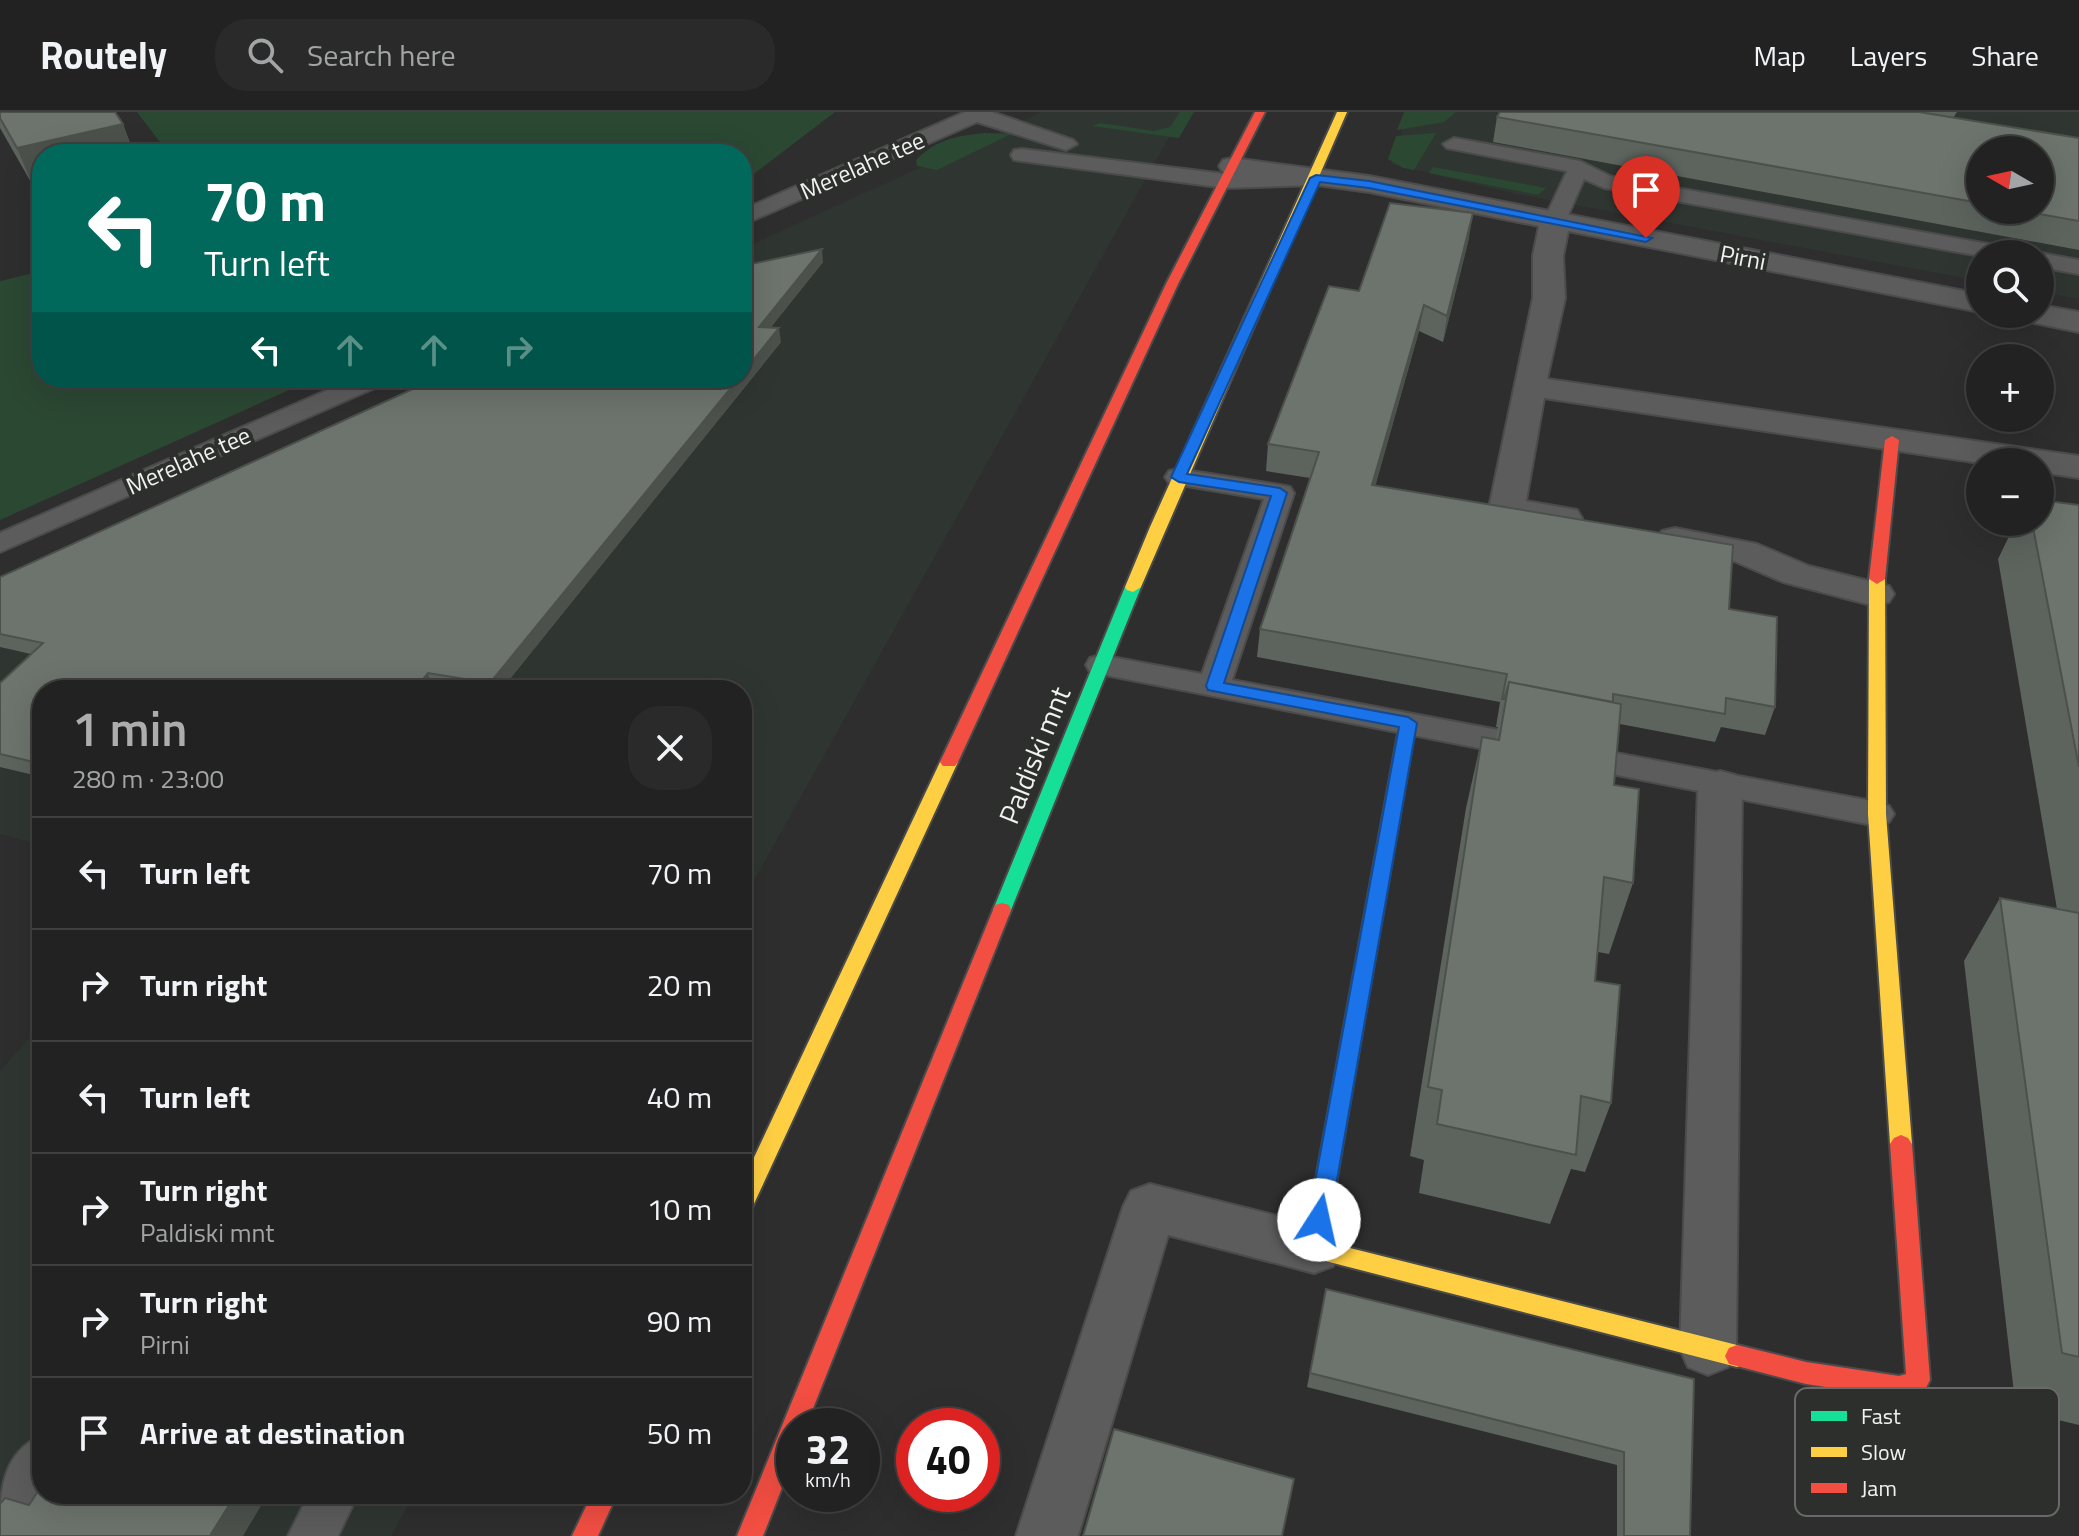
<!DOCTYPE html>
<html lang="en">
<head>
<meta charset="utf-8">
<style>
  body { margin:0; font-family:"Titillium Web",sans-serif; background:#2a2a2a; color:#f1f3f6; height:100vh; display:flex; flex-direction:column; font-size:30px; white-space:nowrap }
  * { box-sizing:border-box; margin:0 }
  p { font-size:26px; color:#a2a4a5 }
  .icon { flex:none; width:44px; height:44px; fill:none; stroke:currentColor; stroke-width:2; stroke-linecap:round; stroke-linejoin:round }
  .map { position:relative; flex:1; overflow:hidden }
  .panel { position:absolute; left:32px; top:568px; width:720px; height:824px; display:flex; flex-direction:column; background:#222; border-radius:32px; box-shadow:0 8px 32px #0002,0 0 0 2px #3f3f40 }
  .panel>* { flex:none }
  .banner { position:absolute; left:32px; top:32px; width:720px; height:244px; border-radius:32px; box-shadow:0 8px 32px #0002,0 0 0 2px #3f3f40; background:#00695c; color:#fff; overflow:hidden }
  .needle { width:52px; rotate:279deg }
  .fabs { position:absolute; left:1966px; top:24px; display:grid; gap:16px }
  .fabs a { display:grid; place-items:center; width:88px; height:88px; border-radius:50%; background:#222; box-shadow:0 8px 32px #0002,0 0 0 2px #3f3f40; font-size:40px }
  .speed { position:absolute; left:776px; top:1296px; display:flex; gap:16px; font-size:40px; font-weight:700; text-align:center }
  .speed>* { display:grid; place-content:center; width:104px; height:104px; border-radius:50%; background:#222; box-shadow:0 8px 32px #0002,0 0 0 2px #3f3f40; line-height:1 }
  .speed small { font-size:20px; font-weight:400 }
  .speed .limit { border:12px solid #d22; background:#fff; color:#111 }
  .pin { position:absolute; display:grid; place-items:center; width:68px; height:68px; color:#fff; margin:-82px -34px; border-radius:50% 50% 50% 0; rotate:-45deg; box-shadow:0 0 8px #0007 }
  .pin .icon { rotate:45deg }
  .me { position:absolute; width:88px; margin:-44px; rotate:10deg; stroke-linejoin:round; filter:drop-shadow(0 0 6px #0008) }
  .turn { display:flex; align-items:center; gap:28px; height:168px; padding:0 40px; font-size:36px }
  .turn .icon { width:104px; height:104px; stroke-width:2.5 }
  .turn b { display:block; font-size:56px; line-height:68px }
  .lanes { display:flex; align-items:center; height:76px; padding:0 40px; background:#0003; justify-content:center; gap:40px; direction:ltr }
  .lanes .off { opacity:.35 }
  .round { display:grid; place-items:center; flex:none; width:84px; height:84px; border-radius:32px; background:#2a2a2a }
  .head { display:flex; align-items:center; justify-content:space-between; height:136px; padding:0 40px }
  h1 { font-size:48px; font-weight:600; line-height:60px; color:#acadac }
  ul { padding:0; list-style:none }
  li { display:flex; align-items:center; gap:24px; height:112px; padding:0 40px; border-top:2px solid #3f3f40 }
  li div { flex:1 }
  li b { display:block; font-size:30px }
  li em { font-style:normal }
  header { display:flex; align-items:center; gap:48px; box-sizing:border-box; height:112px; padding:0 40px; background:#222; border-bottom:2px solid #3f3f40 }
  header strong { font-size:38px }
  nav { display:flex; gap:44px; margin-inline-start:auto; font-size:28px }
  .search { width:560px; height:72px; background:#2a2a2a; display:flex; align-items:center; gap:20px; box-sizing:border-box; padding:0 28px; border-radius:32px; color:#a2a4a5; font-size:30px }
  .map>svg:first-child { display:block }
  .built { fill:#2f3631; fill-rule:evenodd }
  .green { fill:#2b4833 }
  .lines { fill:none; stroke-linecap:round; stroke-linejoin:round }
  .lane-casing { stroke:#4a4b4a; stroke-width:4 }
  .street-casing { stroke:#4a4b4a; stroke-width:4 }
  .fast-casing { stroke:#4a4b4a; stroke-width:4 }
  .slow-casing { stroke:#4a4b4a; stroke-width:4 }
  .jam-casing { stroke:#4a4b4a; stroke-width:4 }
  .lane { fill:#5c5c5c; fill-rule:evenodd }
  .street { fill:#5c5c5c; fill-rule:evenodd }
  .fast { fill:#16e098; fill-rule:evenodd }
  .slow { fill:#ffcf43; fill-rule:evenodd }
  .jam { fill:#f24e42; fill-rule:evenodd }
  .wall { fill:#5d645e; fill-rule:evenodd }
  .shaded-wall { fill:#4c514c }
  .building { fill:#6c746d; stroke:#4c514c; stroke-width:2 }
  .route { fill:#1a73e8; stroke:#114b97; stroke-width:2 }
  .labels { text-anchor:middle; dominant-baseline:central; stroke-width:8; stroke-linejoin:round; paint-order:stroke }
  .far-street-label { font-size:24px; fill:#f0f1f0; stroke:#2d2f2d }
  .street-label { font-size:28px; fill:#f0f1f0; stroke:#2d2f2d }
  .key { fill:#2d2f2d; stroke:#686968; stroke-width:2 }
  .key-label { font-size:22px; fill:#f0f1f0 }
</style>
</head>
<body>
<header>
<strong>Routely</strong>
<div class="search"><svg class="icon" aria-label="search" viewBox="0 0 24 24"><circle cx="10" cy="10" r="6"/><path d="M15 15l6 6"/></svg>Search here</div>
<nav><a>Map</a><a>Layers</a><a>Share</a></nav>
</header>
<div class="map">
<svg width="2079" height="1424" viewBox="0 0 2079 1424">
  <rect width="100%" height="100%" fill="#2e2e2e"/>
  <path class="built" d="M 1042,0 L 1183,0 L 742,790 L 742,578 L 42,578 L 42,733 L 0,722 L 0,477 L 742,266 L 742,137 Z
    M 1408,0 L 2079,0 L 2079,187 L 2040,180 L 2040,142 L 1980,142 L 1980,169 L 1512,81 L 1391,52 ZM 1980,38 L 2040,38 L 2040,98 L 1980,98 Z
    M 42,912 L 42,1382 L 414,1382 L 391,1424 L 0,1424 L 0,959 Z"/>
  <path class="green" d="M 137,0 L 835,0 L 742,71 L 742,42 L 169,42 Z
    M 1180,0 L 1194,0 L 1179,26 L 1092,14 L 1100,11 L 1154,19 L 1170,15 Z
    M 1404,0 L 1456,0 L 1444,10 L 1397,18 Z
    M 985,21 L 1011,22 L 937,58 L 917,54 L 916,48 C 937,27 956,24 985,21 Z
    M 1436,21 L 1414,58 L 1403,56 L 1388,47 L 1396,24 Z
    M 1433,55 L 1546,76 L 1538,83 L 1429,61 Z
    M 42,159 L 42,266 L 316,266 L 0,408 L 0,169 Z"/>
  <g class="lines">
    <g class="lane-casing">
      <path id="lane" d="M 965,0 L 992,0 L 1073,28 L 1077,32 L 1066,38 L 977,10 L 742,113 L 742,98 Z
        M 1454,26 L 1580,49 L 1610,64 L 2005,135 L 2017,142 L 1980,144 L 1604,76 L 1584,67 L 1566,108 L 1555,115 L 1544,108 L 1567,59 L 1447,36 L 1443,32 Z
        M 1022,37 L 1225,62 L 1316,59 L 1327,66 L 1316,73 L 1225,76 L 1014,48 L 1011,43 L 1014,38 Z
        M 2040,141 L 2079,148 L 2079,162 L 2040,155 L 2040,142 L 2036,142 Z
        M 355,266 L 390,266 L 386,271 L 0,440 L 0,421 Z
        M 1179,357 L 1280,373 L 1290,375 L 1294,381 L 1232,568 L 1525,623 L 1536,626 L 1541,634 L 1536,642 L 1525,645 L 1090,560 L 1086,553 L 1090,546 L 1101,543 L 1202,562 L 1264,387 L 1169,371 L 1165,365 L 1169,359 Z
        M 1573,633 L 1877,690 L 1889,694 L 1894,702 L 1889,710 L 1877,714 L 1561,652 L 1557,644 L 1561,636 Z
        M 42,1323 L 44,1382 L 17,1421 L 0,1424 C 0,1382 0,1342 42,1323 Z
        M 309,1382 L 358,1382 L 338,1424 L 288,1424 Z"/>
    </g>
    <g class="street-casing">
      <path id="street" d="M 1233,46 L 1369,64 L 1980,182 L 1980,200 L 1568,119 L 1563,144 L 1565,186 L 1547,267 L 2079,344 L 2079,366 L 2040,360 L 2040,350 L 1980,351 L 1544,286 L 1526,389 L 1577,398 L 1582,406 L 1577,414 L 1564,417 L 1494,404 L 1489,396 L 1533,186 L 1533,144 L 1539,114 L 1369,80 L 1223,60 L 1219,54 L 1223,48 Z
        M 2040,193 L 2079,200 L 2079,220 L 2025,209 L 2020,202 L 2040,202 Z
        M 1675,416 L 1757,432 L 1809,454 L 1889,474 L 1894,482 L 1889,490 L 1875,494 L 1783,470 L 1734,449 L 1662,435 L 1656,427 L 1662,419 Z
        M 1720,659 L 1735,663 L 1742,674 L 1736,1237 L 1728,1255 L 1708,1263 L 1688,1255 L 1680,1237 L 1698,674 L 1705,663 Z
        M 1150,1072 L 1314,1113 L 1333,1120 L 1341,1137 L 1333,1154 L 1314,1161 L 1168,1123 L 1078,1424 L 1016,1424 L 1123,1095 L 1131,1079 Z"/>
    </g>
    <g class="fast-casing">
      <path id="fast" d="M 1133,470 L 1141,475 L 1011,798 L 1009,803 L 995,803 L 993,798 L 1125,475 Z
        M 1408,605 L 1416,611 L 1347,1007 L 1344,1013 L 1337,1016 L 1330,1013 L 1327,1007 L 1400,611 Z"/>
    </g>
    <g class="slow-casing">
      <path id="slow" d="M 1337,0 L 1347,0 L 1141,475 L 1133,480 L 1127,478 L 1125,475 L 1150,415 Z
        M 1877,462 L 1885,467 L 1886,702 L 1912,1032 L 1908,1038 L 1901,1041 L 1894,1038 L 1890,1032 L 1868,702 L 1869,467 Z
        M 949,644 L 958,650 L 753,1094 L 750,1101 L 742,1103 L 742,1071 L 940,650 Z
        M 1337,998 L 1344,1001 L 1347,1007 L 1326,1130 L 1737,1233 L 1745,1236 L 1749,1244 L 1745,1252 L 1737,1255 L 1306,1144 L 1303,1137 L 1327,1007 L 1330,1001 Z"/>
    </g>
    <g class="jam-casing">
      <path id="jam" d="M 1255,0 L 1265,0 L 1178,172 L 958,650 L 955,654 L 943,654 L 940,650 L 1166,172 Z
        M 1892,324 L 1899,328 L 1885,467 L 1877,472 L 1869,467 L 1885,328 Z
        M 1002,791 L 1009,793 L 1011,798 L 806,1314 L 794,1314 L 794,1345 L 763,1424 L 737,1424 L 993,798 L 995,793 Z
        M 1901,1023 L 1908,1026 L 1912,1032 L 1930,1268 L 1926,1276 L 1899,1286 L 1806,1272 L 1729,1252 L 1725,1244 L 1729,1236 L 1737,1233 L 1806,1250 L 1899,1264 L 1906,1262 L 1890,1032 L 1894,1026 Z
        M 592,1382 L 617,1382 L 598,1424 L 572,1424 Z"/>
    </g>
    <use href="#lane" class="lane"/>
    <use href="#street" class="street"/>
    <use href="#fast" class="fast"/>
    <use href="#slow" class="slow"/>
    <use href="#jam" class="jam"/>
  </g>
  <path class="wall" d="M 0,0 L 123,12 L 134,42 L 42,42 L 32,72 L 0,16 Z
    M 1500,0 L 1957,0 L 1953,6 L 2079,26 L 2079,138 L 1493,30 L 1497,5 ZM 1980,38 L 2040,98 L 1980,98 Z
    M 1469,126 L 1443,230 L 1419,219 L 1375,374 L 1729,497 L 1775,595 L 1765,623 L 1721,615 L 1715,630 L 1620,612 L 1614,673 L 1633,771 L 1609,842 L 1598,840 L 1595,869 L 1611,991 L 1585,1060 L 1571,1057 L 1550,1112 L 1419,1081 L 1424,1048 L 1410,1044 L 1466,696 L 1482,625 L 1495,627 L 1498,615 L 1496,615 L 1500,590 L 1257,545 L 1260,517 L 1310,366 L 1266,359 L 1268,332 Z
    M 823,150 L 771,215 L 781,230 L 501,578 L 444,578 L 433,576 L 42,578 L 42,665 L 0,655 L 0,571 L 31,542 L 0,535 L 0,465 L 742,154 Z
    M 2079,393 L 2079,1313 L 2016,1298 L 1964,849 L 2000,786 L 2057,797 L 1998,447 L 2016,410 L 2032,410 Z
    M 1326,1177 L 1694,1267 L 1690,1424 L 1617,1424 L 1617,1353 L 1307,1275 Z"/>
  <path class="shaded-wall" d="M 123,12 L 134,42 L 42,42 L 42,70 L 32,72 L 17,36 Z
    M 1473,101 L 1469,126 L 1443,230 L 1447,204 Z
    M 822,137 L 823,150 L 760,229 L 759,215 Z
    M 1424,193 L 1419,219 L 1368,400 L 1372,373 Z
    M 779,216 L 781,230 L 501,578 L 492,578 L 490,571 L 739,266 L 742,266 L 742,262 Z
    M 428,561 L 433,576 L 431,578 L 414,578 Z
    M 236,1382 L 268,1382 L 243,1424 L 213,1424 L 211,1422 Z"/>
  <path class="building" d="M 0,0 L 115,0 L 123,12 L 17,36 L 0,6 Z
    M 1500,0 L 1919,0 L 2079,26 L 2079,109 L 2017,98 L 2040,98 L 2040,38 L 1980,38 L 1980,91 L 1497,5 Z
    M 1390,91 L 1473,101 L 1447,204 L 1424,193 L 1372,373 L 1733,433 L 1729,497 L 1777,505 L 1775,595 L 1726,586 L 1725,602 L 1613,582 L 1613,590 L 1509,570 L 1504,587 L 1502,587 L 1507,562 L 1260,517 L 1319,340 L 1268,332 L 1329,174 L 1359,179 Z
    M 822,137 L 759,215 L 779,216 L 742,262 L 742,154 Z
    M 437,266 L 739,266 L 490,571 L 428,561 L 414,578 L 42,578 L 42,652 L 0,642 L 0,571 L 43,531 L 0,522 L 0,465 Z
    M 2040,388 L 2079,393 L 2079,655 L 2032,410 L 2040,410 Z
    M 1509,570 L 1621,592 L 1614,673 L 1639,677 L 1633,771 L 1604,765 L 1595,869 L 1620,873 L 1611,991 L 1581,984 L 1576,1043 L 1437,1012 L 1442,978 L 1428,975 L 1482,625 L 1499,628 Z
    M 2000,786 L 2079,801 L 2079,1245 L 2062,1241 Z
    M 1326,1177 L 1694,1267 L 1690,1424 L 1624,1424 L 1624,1340 L 1310,1261 Z
    M 1114,1317 L 1294,1367 L 1282,1424 L 1083,1424 Z
    M 42,1373 L 42,1382 L 236,1382 L 211,1422 L 218,1424 L 0,1424 L 0,1392 L 5,1386 L 29,1393 Z"/>
  <path class="route" d="M 1316,63 L 1369,69 L 1652,126 L 1646,130 L 1369,76 L 1320,70 L 1187,362 L 1280,376 L 1287,381 L 1224,571 L 1408,605 L 1417,611 L 1330,1108 L 1327,1115 L 1319,1117 L 1311,1115 L 1308,1108 L 1399,615 L 1208,578 L 1206,574 L 1271,384 L 1179,370 L 1171,365 L 1310,66 Z"/>
  <g class="labels">
    <g class="far-street-label">
      <text transform="translate(862 53) rotate(-24)">Merelahe tee</text>
      <text transform="translate(1743 145) rotate(11)">Pirni</text>
      <text transform="translate(188 348) rotate(-24)">Merelahe tee</text>
    </g>
    <g class="street-label">
      <text transform="translate(1034 643) rotate(-68)">Paldiski mnt</text>
    </g>
  </g>
  <rect x="1795" y="1276" width="264" height="128" rx="12" class="key"/>
  <rect x="1811" y="1299" width="36" height="10" fill="#16e098"/>
  <rect x="1811" y="1335" width="36" height="10" fill="#ffcf43"/>
  <rect x="1811" y="1371" width="36" height="10" fill="#f24e42"/>
  <g class="key-label">
    <text x="1861" y="1312">Fast</text>
    <text x="1861" y="1348">Slow</text>
    <text x="1861" y="1384">Jam</text>
  </g>
</svg>
<div class="fabs">
<a><svg class="needle" viewBox="-14 -14 28 28"><path d="M0-13l5 13h-10z" fill="#e53935"/><path d="M0 13l5-13h-10z" fill="#a2a4a5"/></svg></a>
<a><svg class="icon" aria-label="search" viewBox="0 0 24 24"><circle cx="10" cy="10" r="6"/><path d="M15 15l6 6"/></svg></a>
<a>+</a>
<a>−</a>
</div>
<div class="speed"><div>32<small>km/h</small></div><div class="limit">40</div></div>
<div class="pin" style="left:1646px;top:126px;background:#d93025"><svg class="icon" aria-label="arrive" viewBox="0 0 24 24"><path d="M6 21V4h12l-3 4 3 4H6"/></svg></div>
<svg class="me" style="left:1319px;top:1108px" viewBox="-20 -20 40 40"><circle r="19" fill="#fff"/><path d="M0-13L10 11 0 6-10 11z" fill="#1a73e8"/></svg>
<div class="banner">
<div class="turn"><svg class="icon" aria-label="left" viewBox="0 0 24 24"><path d="M17 20v-9H6M10 6l-5 5 5 5"/></svg><div><b>70 m</b>Turn left</div></div>
<div class="lanes"><svg class="icon" aria-label="left" viewBox="0 0 24 24"><path d="M17 20v-9H6M10 6l-5 5 5 5"/></svg><svg class="icon off" aria-label="ahead" viewBox="0 0 24 24"><path d="M12 20V5M6 11l6-6 6 6"/></svg><svg class="icon off" aria-label="ahead" viewBox="0 0 24 24"><path d="M12 20V5M6 11l6-6 6 6"/></svg><svg class="icon off" aria-label="right" viewBox="0 0 24 24"><path d="M7 20v-9h11M14 6l5 5-5 5"/></svg></div>
</div>
<section class="panel">
<div class="head"><div><h1>1 min</h1><p>280 m · 23:00</p></div><a class="round"><svg class="icon" aria-label="close" viewBox="0 0 24 24"><path d="M6 6l12 12M18 6L6 18"/></svg></a></div>
<ul>
<li><svg class="icon" aria-label="left" viewBox="0 0 24 24"><path d="M17 20v-9H6M10 6l-5 5 5 5"/></svg><div><b>Turn left</b></div><em>70 m</em></li>
<li><svg class="icon" aria-label="right" viewBox="0 0 24 24"><path d="M7 20v-9h11M14 6l5 5-5 5"/></svg><div><b>Turn right</b></div><em>20 m</em></li>
<li><svg class="icon" aria-label="left" viewBox="0 0 24 24"><path d="M17 20v-9H6M10 6l-5 5 5 5"/></svg><div><b>Turn left</b></div><em>40 m</em></li>
<li><svg class="icon" aria-label="right" viewBox="0 0 24 24"><path d="M7 20v-9h11M14 6l5 5-5 5"/></svg><div><b>Turn right</b><p>Paldiski mnt</p></div><em>10 m</em></li>
<li><svg class="icon" aria-label="right" viewBox="0 0 24 24"><path d="M7 20v-9h11M14 6l5 5-5 5"/></svg><div><b>Turn right</b><p>Pirni</p></div><em>90 m</em></li>
<li><svg class="icon" aria-label="arrive" viewBox="0 0 24 24"><path d="M6 21V4h12l-3 4 3 4H6"/></svg><div><b>Arrive at destination</b></div><em>50 m</em></li>
</ul>
</section>
</div>
</body>
</html>
